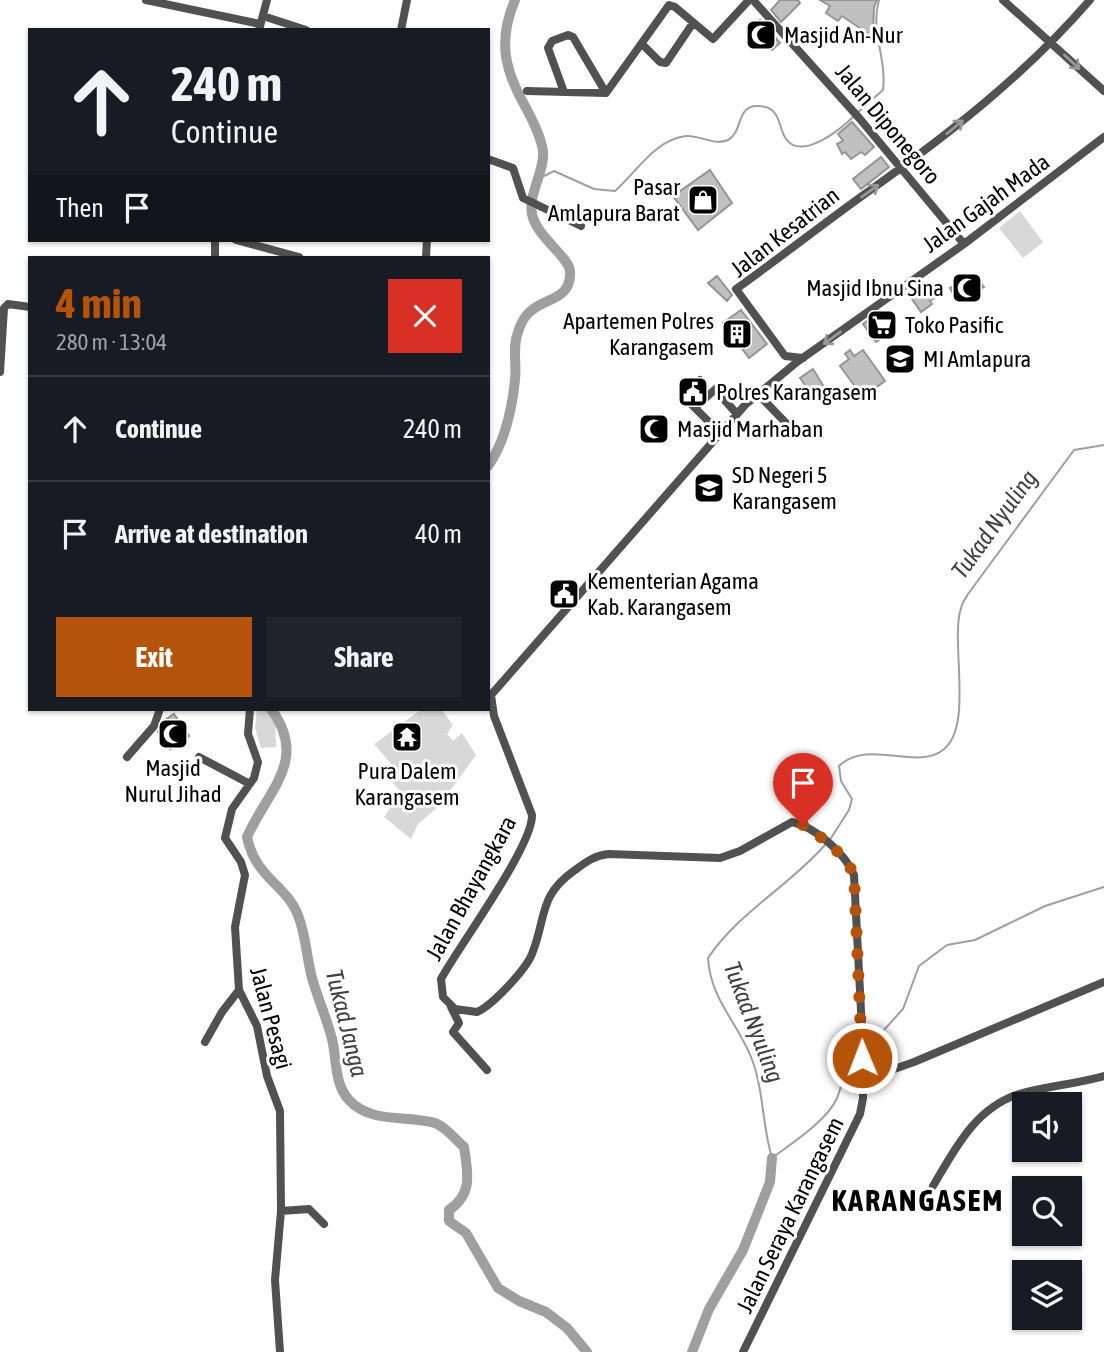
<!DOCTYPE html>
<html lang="en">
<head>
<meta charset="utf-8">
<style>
  body { margin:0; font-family:"Asap Condensed",sans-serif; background:#20242c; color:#f1f3f6; height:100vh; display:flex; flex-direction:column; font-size:26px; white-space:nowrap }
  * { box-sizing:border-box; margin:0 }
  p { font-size:23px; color:#9ea1a6 }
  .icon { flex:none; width:38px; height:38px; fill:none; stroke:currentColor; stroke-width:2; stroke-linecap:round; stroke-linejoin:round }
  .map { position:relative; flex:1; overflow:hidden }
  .side { position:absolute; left:28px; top:256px; width:462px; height:455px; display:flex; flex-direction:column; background:#171b24; border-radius:0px; box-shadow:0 2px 5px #0004 }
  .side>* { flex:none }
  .top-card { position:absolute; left:28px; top:28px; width:462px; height:214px; border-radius:0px; box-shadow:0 2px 5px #0004; background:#171b24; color:#f1f3f6; overflow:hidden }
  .fabs { position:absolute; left:1012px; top:1092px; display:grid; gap:14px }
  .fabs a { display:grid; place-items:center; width:70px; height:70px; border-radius:0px; background:#171b24; box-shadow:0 2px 5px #0004; font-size:35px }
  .pin { position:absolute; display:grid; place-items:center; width:60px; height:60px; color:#fff; margin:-72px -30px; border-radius:50% 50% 50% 0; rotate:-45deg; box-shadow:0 0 7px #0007 }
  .pin .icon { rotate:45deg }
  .me { position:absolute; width:77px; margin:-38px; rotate:359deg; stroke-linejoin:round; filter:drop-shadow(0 0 5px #0008) }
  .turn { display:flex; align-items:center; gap:24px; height:147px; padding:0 28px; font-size:32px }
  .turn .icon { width:91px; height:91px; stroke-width:2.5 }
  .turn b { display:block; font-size:49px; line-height:60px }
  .then { display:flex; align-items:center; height:66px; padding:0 28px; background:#0003; gap:14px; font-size:26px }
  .round { display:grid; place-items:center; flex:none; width:74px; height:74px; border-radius:0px; background:#20242c }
  .overview { display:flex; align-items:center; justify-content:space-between; height:119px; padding:0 28px }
  h1 { font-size:42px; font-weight:700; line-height:52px; color:#b45309 }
  .action { display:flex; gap:14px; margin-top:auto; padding:14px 28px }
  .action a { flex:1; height:80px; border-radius:0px; background:#b45309; color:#fff; font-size:28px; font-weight:700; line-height:80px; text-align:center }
  .action a+a { background:#20242c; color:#f1f3f6 }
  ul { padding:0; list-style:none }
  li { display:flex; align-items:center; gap:21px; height:105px; padding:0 28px; border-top:2px solid #363941 }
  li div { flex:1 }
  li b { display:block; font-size:26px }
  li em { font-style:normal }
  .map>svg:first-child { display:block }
  .green { fill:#d8d8d8 }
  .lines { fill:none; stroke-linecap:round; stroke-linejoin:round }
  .stream { stroke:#9f9f9f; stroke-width:2 }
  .river { stroke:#9f9f9f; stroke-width:10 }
  .building { fill:#c0c0c0; stroke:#959595; stroke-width:2 }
  .minor { stroke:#515151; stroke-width:8 }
  .oneway { stroke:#979797 }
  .route { stroke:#b45309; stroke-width:12; stroke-dasharray:0 21.6 }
  .labels { text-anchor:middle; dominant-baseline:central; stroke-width:6; stroke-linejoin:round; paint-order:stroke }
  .poi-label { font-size:23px; fill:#000; stroke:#fff; text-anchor:start }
  .street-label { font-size:23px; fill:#000; stroke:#fff }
  .water-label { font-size:24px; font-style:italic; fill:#404040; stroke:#fff }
  .district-label { font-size:30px; font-weight:bold; letter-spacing:2px; fill:#000; stroke:#fff }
</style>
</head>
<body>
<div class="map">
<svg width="1104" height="1352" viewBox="0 0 1104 1352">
  <rect width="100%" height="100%" fill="#fff"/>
  <path class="green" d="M 1020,211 L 1043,242 L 1023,258 L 999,228 Z
    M 257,709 L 269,709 L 275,717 L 276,747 L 261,748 L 255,728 Z
    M 422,709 L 441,709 L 453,725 L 447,734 L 453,741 L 462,733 L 476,755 L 439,806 L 418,824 L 411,839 L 384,817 L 401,792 L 385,774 L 393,766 L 374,744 Z"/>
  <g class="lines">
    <path class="stream" d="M 858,112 L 883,90 C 887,59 870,31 879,0
      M 538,179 L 554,171 L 594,189 L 615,191 C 637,172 654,140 686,136 C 700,135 714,146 728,140 C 743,132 736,106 757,106 C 782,106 777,126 786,139 C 802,161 841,129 854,116
      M 831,838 L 849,810 L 852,799 L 841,781 L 839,766 C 868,738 916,771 943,750 C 974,727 950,642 961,608 C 962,603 966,598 968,594 L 1074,450 L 1104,445
      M 825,845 C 788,887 739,912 708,958 C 710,998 737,1022 751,1057 C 764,1089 762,1126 772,1158 C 792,1143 827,1121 837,1098 C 844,1081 846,1062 854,1045 L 858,1043
      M 866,1039 L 883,1031 L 903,1009 L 919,966 L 947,945 L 975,940 L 1045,906 L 1104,887"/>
    <path class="river" d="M 488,466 C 505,442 512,409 515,380 C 517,364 512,347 518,332 C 520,325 525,315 532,310 C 546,298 572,299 570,271 C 569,257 536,236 532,214 C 528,194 545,171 543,151 C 541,136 532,119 525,106 C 504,69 498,40 515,0
      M 271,709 C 309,760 268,790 247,837 C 256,881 289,884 300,921 C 306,939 307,959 312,978 C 318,999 327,1019 332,1039 C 337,1059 334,1084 349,1100 C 371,1124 407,1115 435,1123 C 446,1127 455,1139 464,1147 C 468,1173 473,1194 449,1210 L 449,1221 L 466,1233 L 498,1288 L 519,1301 L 546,1312 L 567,1328 L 587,1352
      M 692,1352 L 709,1309 L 743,1250 L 770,1182 L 772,1158"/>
  </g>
  <path class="building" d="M 780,0 L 798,0 L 800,3 L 781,22 L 771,10 Z
    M 820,0 L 877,0 L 874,7 L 873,37 L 842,16 L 838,21 L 826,13 L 830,6 Z
    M 760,20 L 780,43 L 772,50 L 759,40 L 757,42 L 749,30 Z
    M 852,122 L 874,147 L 865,155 L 861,152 L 851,159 L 845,152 L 842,154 L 837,144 L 843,141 L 838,134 Z
    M 881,157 L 889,167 L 861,189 L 853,179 Z
    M 710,170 L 732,203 L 698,230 L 673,196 Z
    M 974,274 L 984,287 L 975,291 L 977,294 L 962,302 L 957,293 L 954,295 L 950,288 Z
    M 717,276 L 732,295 L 727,301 L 708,283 Z
    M 927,288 L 934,298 L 930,301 L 932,304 L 921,312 L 912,299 Z
    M 741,310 L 767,344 L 749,358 L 723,323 Z
    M 881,311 L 894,330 L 876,342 L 863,324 Z
    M 850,350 L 854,356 L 863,350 L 885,381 L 863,397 L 840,366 L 849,359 L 845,354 Z
    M 813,369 L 824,387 L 812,395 L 800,378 Z
    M 658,417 L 666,432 L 651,440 L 642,426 Z
    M 174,714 L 189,736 L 170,749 L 158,732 L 162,722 Z"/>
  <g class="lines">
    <path class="minor" d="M 146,0 L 260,24
      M 753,0 L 860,119 L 964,244
      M 1003,0 L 1104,91
      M 263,16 L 306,30
      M 259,30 L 267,0
      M 401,30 L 407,0
      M 642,44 L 660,62 L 666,63 L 693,23
      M 527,91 L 606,93 L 669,5 L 675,7 L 713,39 L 749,0
      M 564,92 L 548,48 L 552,41 L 568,35 L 573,37 L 606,93
      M 488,159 L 513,168 L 523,198 L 581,226
      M 236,240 L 299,257
      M 215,257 L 215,240
      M 426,257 L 427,240
      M 803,358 L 785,356 L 736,289 C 781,257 824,223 869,191 C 949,134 1026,74 1090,0
      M 0,372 L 4,308 L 8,304 L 30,307
      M 700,380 L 682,395 L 720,433
      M 758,394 L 786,423
      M 721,396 L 737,414
      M 695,407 L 718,387
      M 250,709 L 248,734 L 258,762 L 254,778 L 232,809 L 225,838 L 241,862 L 245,875 L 235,927 L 239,990 L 257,1026 L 267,1076 L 280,1111 L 281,1211 L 275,1280 L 280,1352
      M 127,757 L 154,726 L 160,709
      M 199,757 L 250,784
      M 451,1007 L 459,1023 L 453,1032 L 487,1070
      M 205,1042 L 222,1012 L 239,990
      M 863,1080 L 914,1062 L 1104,982
      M 933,1186 C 955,1149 975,1108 1019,1094 C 1047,1086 1076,1084 1104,1076
      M 281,1211 L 309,1209 L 324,1224
      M 743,1352 L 860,1114 L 863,1098 L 862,1030 L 854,875 C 845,853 815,827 792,822 L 740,851 L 720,858 L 609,854 C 595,855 586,862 575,870 C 538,896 547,916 532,954 C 526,969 493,1005 477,1012 L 455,1009 L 443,997 L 441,979 C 459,946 533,846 532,815 L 494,716 L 491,695 L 745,405 L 797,362 L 964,244 L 1104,137"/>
  </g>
  <defs><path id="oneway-shaft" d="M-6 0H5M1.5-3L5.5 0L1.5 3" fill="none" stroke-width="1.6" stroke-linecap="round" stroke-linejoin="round" transform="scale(1.75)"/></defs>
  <g class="oneway">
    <use href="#oneway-shaft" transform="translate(1072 62) rotate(43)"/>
    <use href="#oneway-shaft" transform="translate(955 127) rotate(-39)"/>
    <use href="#oneway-shaft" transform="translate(870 191) rotate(-36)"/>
    <use href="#oneway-shaft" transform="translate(832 338) rotate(144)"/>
  </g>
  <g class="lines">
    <path class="route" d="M 803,825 C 822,837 845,854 854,875 L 862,1058"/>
  </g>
  <defs>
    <g id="mosque-square" transform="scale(1.575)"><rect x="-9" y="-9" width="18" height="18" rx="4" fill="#000" stroke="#fff"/><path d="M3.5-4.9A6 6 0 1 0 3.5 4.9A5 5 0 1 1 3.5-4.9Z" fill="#fff"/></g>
    <g id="shop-square" transform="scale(1.575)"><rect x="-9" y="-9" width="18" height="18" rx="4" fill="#000" stroke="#fff"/><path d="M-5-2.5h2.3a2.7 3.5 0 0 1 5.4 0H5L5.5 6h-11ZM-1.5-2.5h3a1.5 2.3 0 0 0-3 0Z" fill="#fff"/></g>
    <g id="supermarket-square" transform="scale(1.575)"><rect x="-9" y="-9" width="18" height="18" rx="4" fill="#000" stroke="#fff"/><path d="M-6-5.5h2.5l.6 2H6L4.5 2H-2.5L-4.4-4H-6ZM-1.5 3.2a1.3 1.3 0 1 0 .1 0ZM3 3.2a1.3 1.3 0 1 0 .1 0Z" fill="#fff"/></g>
    <g id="building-square" transform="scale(1.575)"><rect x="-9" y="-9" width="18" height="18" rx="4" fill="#000" stroke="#fff"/><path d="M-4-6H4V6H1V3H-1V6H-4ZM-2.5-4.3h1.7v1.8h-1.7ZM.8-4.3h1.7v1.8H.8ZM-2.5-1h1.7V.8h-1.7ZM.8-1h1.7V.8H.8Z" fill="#fff"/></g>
    <g id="school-square" transform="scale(1.575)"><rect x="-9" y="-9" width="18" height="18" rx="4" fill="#000" stroke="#fff"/><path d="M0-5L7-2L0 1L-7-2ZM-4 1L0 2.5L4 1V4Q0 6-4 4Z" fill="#fff"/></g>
    <g id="civic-square" transform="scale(1.575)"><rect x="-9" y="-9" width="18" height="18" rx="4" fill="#000" stroke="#fff"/><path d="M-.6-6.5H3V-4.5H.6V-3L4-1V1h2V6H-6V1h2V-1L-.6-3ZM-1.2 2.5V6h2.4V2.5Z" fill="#fff"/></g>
    <g id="temple-square" transform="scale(1.575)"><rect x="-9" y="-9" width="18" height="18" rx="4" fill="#000" stroke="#fff"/><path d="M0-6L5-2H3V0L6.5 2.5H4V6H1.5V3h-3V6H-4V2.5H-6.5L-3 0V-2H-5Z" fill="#fff"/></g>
  </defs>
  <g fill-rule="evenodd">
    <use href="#mosque-square" x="761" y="35"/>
    <use href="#shop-square" x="703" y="200"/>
    <use href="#mosque-square" x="967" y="288"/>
    <use href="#supermarket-square" x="882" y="325"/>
    <use href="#building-square" x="737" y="334"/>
    <use href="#school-square" x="900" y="359"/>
    <use href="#civic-square" x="693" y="392"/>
    <use href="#mosque-square" x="654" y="429"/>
    <use href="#school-square" x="709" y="488"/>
    <use href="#civic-square" x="564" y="594"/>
    <use href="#mosque-square" x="173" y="734"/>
    <use href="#temple-square" x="407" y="737"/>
  </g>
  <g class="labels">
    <g class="poi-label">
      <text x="784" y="35">Masjid An-Nur</text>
      <text x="680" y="187" text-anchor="end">Pasar<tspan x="680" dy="26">Amlapura Barat</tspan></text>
      <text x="944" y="288" text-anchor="end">Masjid Ibnu Sina</text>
      <text x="714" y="321" text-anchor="end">Apartemen Polres<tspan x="714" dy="26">Karangasem</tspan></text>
      <text x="905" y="325">Toko Pasific</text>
      <text x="923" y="359">MI Amlapura</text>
      <text x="716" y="392">Polres Karangasem</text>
      <text x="677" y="429">Masjid Marhaban</text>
      <text x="732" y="475">SD Negeri 5<tspan x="732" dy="26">Karangasem</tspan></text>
      <text x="587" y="581">Kementerian Agama<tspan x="587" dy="26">Kab. Karangasem</tspan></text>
      <text x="173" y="768" text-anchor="middle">Masjid<tspan x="173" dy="26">Nurul Jihad</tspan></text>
      <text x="407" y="771" text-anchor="middle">Pura Dalem<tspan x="407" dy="26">Karangasem</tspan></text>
    </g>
    <g class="street-label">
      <text transform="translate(888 124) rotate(50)">Jalan Diponegoro</text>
      <text transform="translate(986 203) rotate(-36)">Jalan Gajah Mada</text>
      <text transform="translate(785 232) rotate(-38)">Jalan Kesatrian</text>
      <text transform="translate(471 888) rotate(-61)">Jalan Bhayangkara</text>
      <text transform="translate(271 1018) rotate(75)">Jalan Pesagi</text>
      <text transform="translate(790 1215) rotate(-64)">Jalan Seraya Karangasem</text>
    </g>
    <g class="water-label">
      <text transform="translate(994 524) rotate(-54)">Tukad Nyuling</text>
      <text transform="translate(754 1022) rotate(69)">Tukad Nyuling</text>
      <text transform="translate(347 1023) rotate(76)">Tukad Janga</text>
    </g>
    <g class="district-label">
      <text x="918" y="1200">KARANGASEM</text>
    </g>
  </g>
</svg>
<div class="fabs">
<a><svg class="icon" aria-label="sound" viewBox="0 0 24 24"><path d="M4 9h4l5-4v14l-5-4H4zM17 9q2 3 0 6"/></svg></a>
<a><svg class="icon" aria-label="search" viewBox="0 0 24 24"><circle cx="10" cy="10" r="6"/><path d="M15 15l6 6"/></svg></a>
<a><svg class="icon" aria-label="layers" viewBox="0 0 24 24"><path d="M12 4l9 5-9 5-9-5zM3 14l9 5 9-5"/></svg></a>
</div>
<div class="pin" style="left:803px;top:825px;background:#d93025"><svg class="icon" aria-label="arrive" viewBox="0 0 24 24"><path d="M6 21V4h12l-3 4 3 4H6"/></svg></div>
<svg class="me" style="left:862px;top:1058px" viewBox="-20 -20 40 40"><circle r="17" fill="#b45309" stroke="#fff" stroke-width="3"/><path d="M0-11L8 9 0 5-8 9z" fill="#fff"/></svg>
<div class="top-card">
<div class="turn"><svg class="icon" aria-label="ahead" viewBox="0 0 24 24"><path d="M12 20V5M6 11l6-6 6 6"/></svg><div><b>240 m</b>Continue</div></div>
<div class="then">Then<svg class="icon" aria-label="arrive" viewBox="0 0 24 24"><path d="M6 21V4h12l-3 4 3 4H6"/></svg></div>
</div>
<section class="side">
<div class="overview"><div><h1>4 min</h1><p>280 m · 13:04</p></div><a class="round" style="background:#d93025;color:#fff"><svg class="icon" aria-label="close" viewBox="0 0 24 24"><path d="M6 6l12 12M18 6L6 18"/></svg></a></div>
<ul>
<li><svg class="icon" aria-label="ahead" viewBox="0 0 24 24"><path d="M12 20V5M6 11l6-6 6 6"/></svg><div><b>Continue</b></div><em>240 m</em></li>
<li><svg class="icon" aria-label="arrive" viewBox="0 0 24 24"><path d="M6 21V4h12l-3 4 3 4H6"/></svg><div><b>Arrive at destination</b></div><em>40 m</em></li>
</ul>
<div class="action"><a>Exit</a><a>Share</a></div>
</section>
</div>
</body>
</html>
